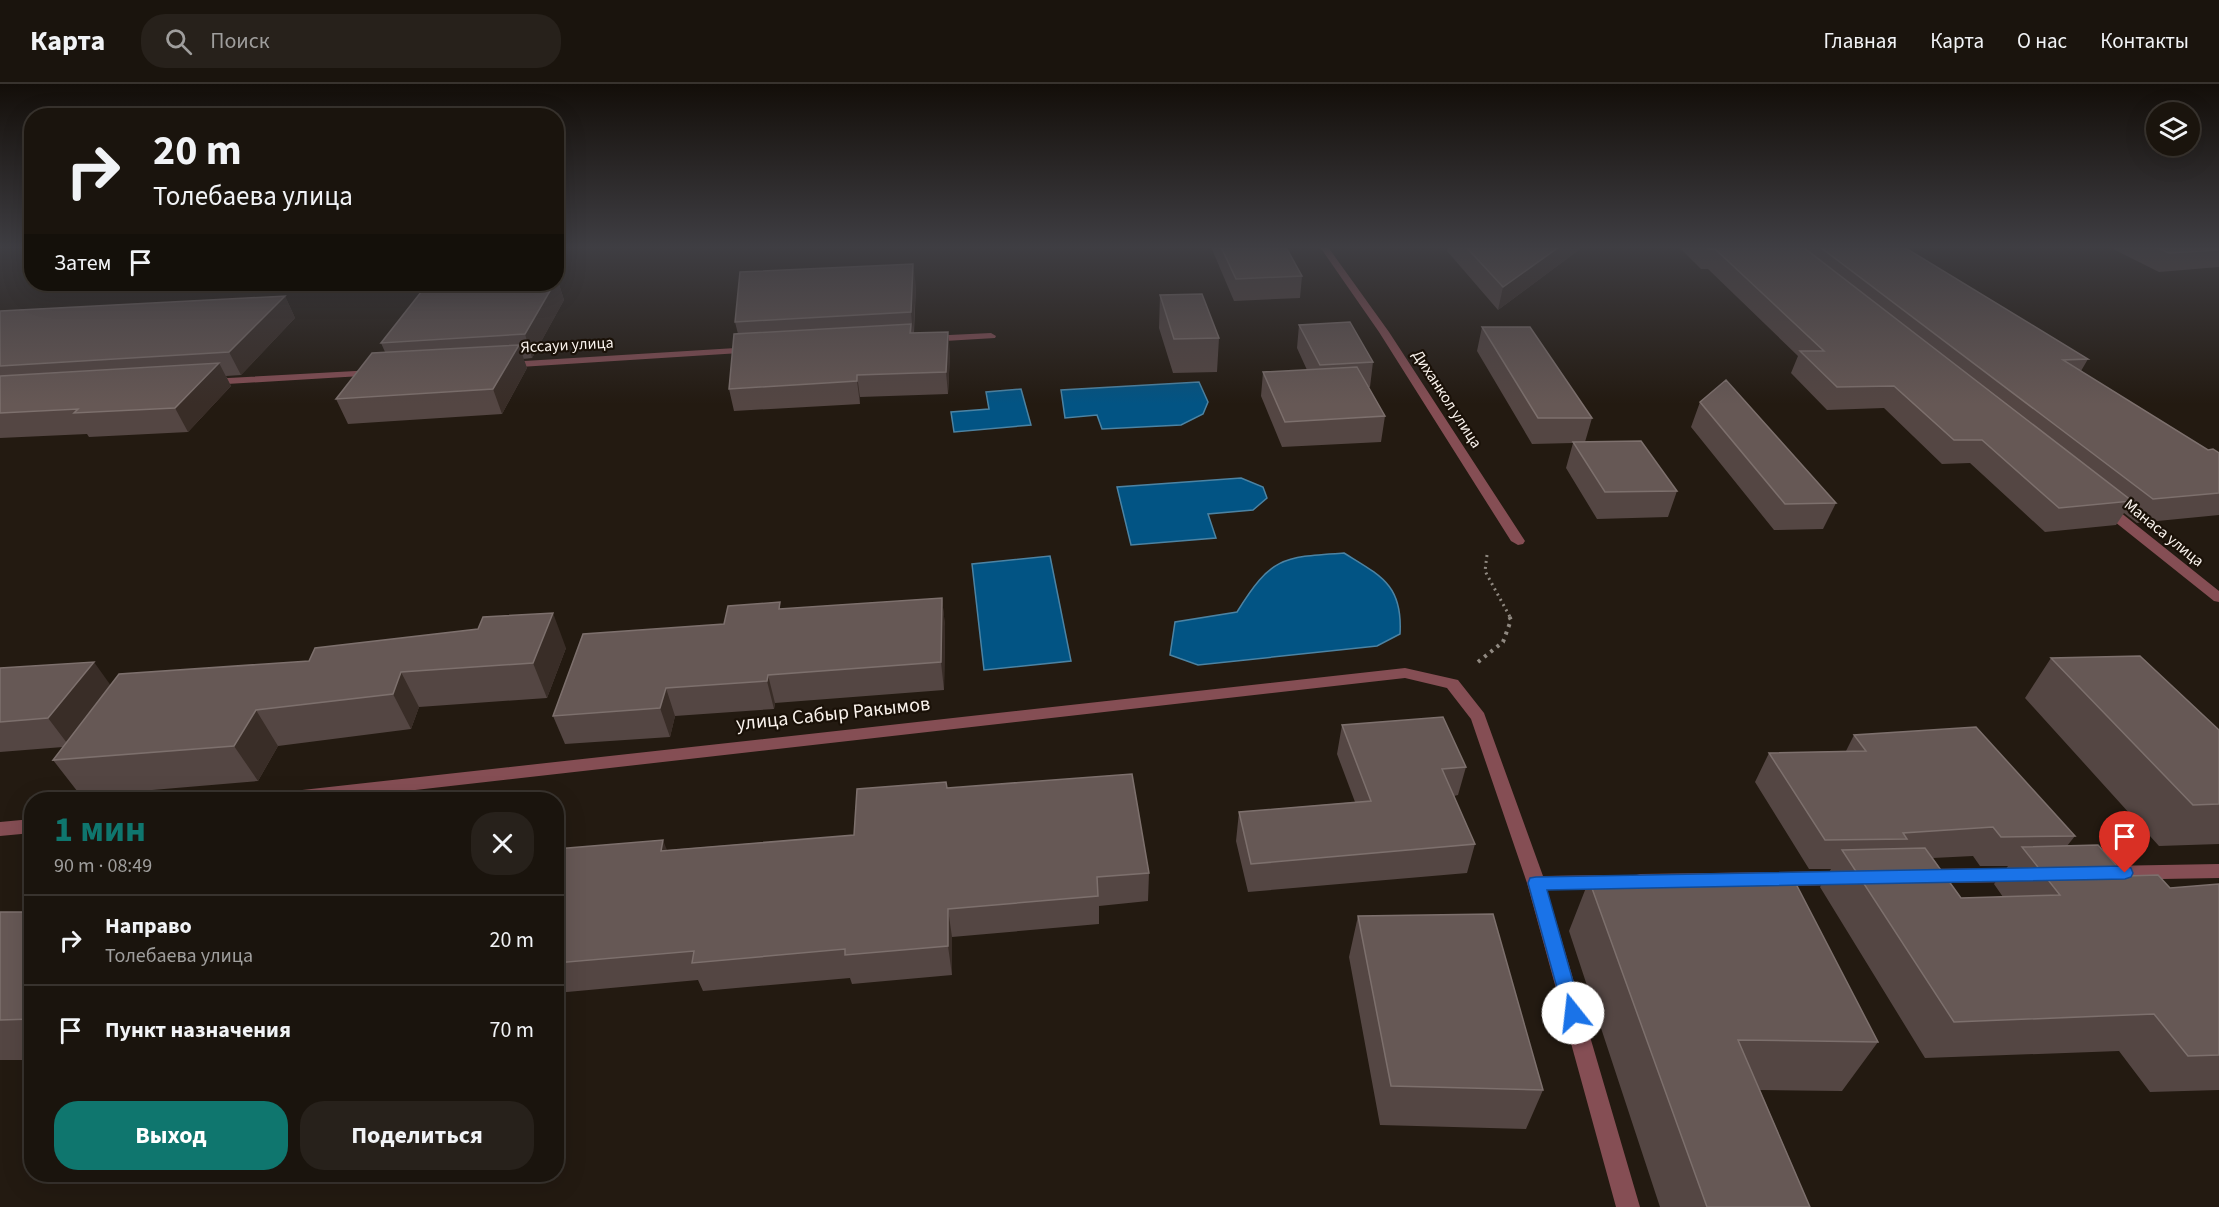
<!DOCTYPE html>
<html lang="ru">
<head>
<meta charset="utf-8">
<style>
  body { margin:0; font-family:"Source Sans 3",sans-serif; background:#27211b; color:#f1f3f6; height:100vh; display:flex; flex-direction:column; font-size:22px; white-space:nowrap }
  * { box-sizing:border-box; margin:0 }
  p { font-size:20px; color:#9f9e9d }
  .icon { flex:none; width:33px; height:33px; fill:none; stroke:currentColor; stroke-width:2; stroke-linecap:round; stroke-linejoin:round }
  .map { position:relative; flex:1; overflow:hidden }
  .panel { position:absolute; left:24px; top:708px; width:540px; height:390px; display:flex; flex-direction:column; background:#1a140d; border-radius:24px; box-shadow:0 6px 24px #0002,0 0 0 2px #38332e }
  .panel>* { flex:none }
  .guide { position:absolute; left:24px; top:24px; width:540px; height:183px; border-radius:24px; box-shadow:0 6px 24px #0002,0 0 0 2px #38332e; background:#1a140d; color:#f1f3f6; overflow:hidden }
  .fabs { position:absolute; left:2146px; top:18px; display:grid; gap:12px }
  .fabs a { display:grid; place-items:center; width:54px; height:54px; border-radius:50%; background:#1a140d; box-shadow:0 6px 24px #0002,0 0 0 2px #38332e; font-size:30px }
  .pin { position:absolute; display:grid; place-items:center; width:51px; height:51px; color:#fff; margin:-62px -26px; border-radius:50% 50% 50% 0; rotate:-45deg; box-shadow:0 0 6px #0007 }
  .pin .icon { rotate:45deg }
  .me { position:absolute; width:66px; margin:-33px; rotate:344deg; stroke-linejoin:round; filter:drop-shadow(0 0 4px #0008) }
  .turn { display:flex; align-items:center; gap:21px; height:126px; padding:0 30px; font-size:27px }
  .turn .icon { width:78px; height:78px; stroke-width:2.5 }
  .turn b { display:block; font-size:42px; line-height:51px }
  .then { display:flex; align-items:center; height:57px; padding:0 30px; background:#0003; gap:12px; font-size:22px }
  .round { display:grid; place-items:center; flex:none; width:63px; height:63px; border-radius:24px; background:#27211b }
  .overview { display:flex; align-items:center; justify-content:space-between; height:102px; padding:0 30px }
  h1 { font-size:36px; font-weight:700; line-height:45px; color:#0f766e }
  .cta { display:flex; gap:12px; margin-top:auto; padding:12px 30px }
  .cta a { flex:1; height:69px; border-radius:24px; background:#0f766e; color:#fff; font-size:24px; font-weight:700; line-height:69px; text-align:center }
  .cta a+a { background:#27211b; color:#f1f3f6 }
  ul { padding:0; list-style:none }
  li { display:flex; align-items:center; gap:18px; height:90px; padding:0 30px; border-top:2px solid #38332e }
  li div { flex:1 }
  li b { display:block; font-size:22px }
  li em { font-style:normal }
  header { display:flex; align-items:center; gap:36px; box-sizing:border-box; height:84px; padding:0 30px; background:#1a140d; border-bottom:2px solid #38332e }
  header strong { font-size:28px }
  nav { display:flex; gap:33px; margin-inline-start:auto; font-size:21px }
  .search { width:420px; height:54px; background:#27211b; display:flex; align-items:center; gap:15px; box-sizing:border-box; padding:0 21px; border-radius:24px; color:#9f9e9d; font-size:22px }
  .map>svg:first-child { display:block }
  .water { fill:#025484; stroke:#4c83a3; stroke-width:1.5 }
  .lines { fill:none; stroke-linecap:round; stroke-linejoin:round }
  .path-far1 { stroke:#908981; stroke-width:3; stroke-dasharray:2 4; stroke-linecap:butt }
  .path { stroke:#908981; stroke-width:4; stroke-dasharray:3 5; stroke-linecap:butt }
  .minor { fill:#854e54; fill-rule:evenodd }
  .wall { fill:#544643; fill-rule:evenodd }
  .shaded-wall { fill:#392d27 }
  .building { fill:#665855; stroke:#7d706d; stroke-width:1.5 }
  .route { fill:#1a73e8; stroke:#114b97; stroke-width:1.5 }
  .labels { text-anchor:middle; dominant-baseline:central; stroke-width:4.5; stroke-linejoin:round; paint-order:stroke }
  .far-street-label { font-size:16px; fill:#f9f2ec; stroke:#1a1108 }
  .street-label { font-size:20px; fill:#f9f2ec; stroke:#1a1108 }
</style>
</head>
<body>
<header>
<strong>Карта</strong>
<div class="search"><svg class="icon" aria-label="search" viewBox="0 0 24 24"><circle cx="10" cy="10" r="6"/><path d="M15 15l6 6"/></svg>Поиск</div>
<nav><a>Главная</a><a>Карта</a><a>О нас</a><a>Контакты</a></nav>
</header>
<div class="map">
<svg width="2219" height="1123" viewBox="0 0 2219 1123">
  <rect width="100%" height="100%" fill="#231a11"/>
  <path class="water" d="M 1199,298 L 1208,318 L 1203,330 L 1181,341 L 1102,345 L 1097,331 L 1065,334 L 1061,306 Z
    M 1021,305 L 1031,341 L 954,348 L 951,328 L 989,325 L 986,308 Z
    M 1241,394 L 1263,403 L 1267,414 L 1253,426 L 1208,430 L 1216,454 L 1131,461 L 1117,403 Z
    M 1344,469 C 1381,492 1403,501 1400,550 L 1377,562 L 1198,581 L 1170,571 L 1175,538 L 1237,528 C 1271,473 1282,473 1344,469 Z
    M 1050,472 L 1071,577 L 984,586 L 972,480 Z"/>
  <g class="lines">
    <path class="path-far1" d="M 1487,471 L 1485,487 L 1510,533"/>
    <path class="path" d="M 1478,578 L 1503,558 L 1511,536 L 1509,532"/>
    <path class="minor" d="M 1320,163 L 1328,163 L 1389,248 L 1525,457 L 1523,460 L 1518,461 L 1511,457 L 1379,248 Z
      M 991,249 L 996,252 L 995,254 L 928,258 L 923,255 L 928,252 Z
      M 752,263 L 757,266 L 756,268 L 506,284 L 501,281 L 506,278 Z
      M 374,286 L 378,287 L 378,291 L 210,301 L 204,298 L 210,295 Z
      M 2105,419 L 2110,420 L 2219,507 L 2219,518 L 2214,517 L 2100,426 L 2099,423 L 2100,420 Z
      M 1405,584 L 1458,596 L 1484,629 L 1543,792 L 1607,791 L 1614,793 L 1616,798 L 1614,803 L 1607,805 L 1547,806 L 1640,1123 L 1616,1123 L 1527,799 L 1471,635 L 1447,604 L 1405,594 L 327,716 L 258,716 L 260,711 L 266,710 Z
      M 32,735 L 32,749 L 0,752 L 0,738 Z
      M 2219,780 L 2219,794 L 2105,796 L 2099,794 L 2096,789 L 2099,784 L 2105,782 Z
      M 2021,784 L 2027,786 L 2030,791 L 2027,796 L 2021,798 L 1925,799 L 1918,797 L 1916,792 L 1918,787 L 1925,785 Z
      M 1844,787 L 1851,789 L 1853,794 L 1851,799 L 1844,801 L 1640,804 L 1633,802 L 1631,797 L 1633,792 L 1640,790 Z"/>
  </g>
  <path class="wall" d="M 1211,163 L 1286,163 L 1302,192 L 1300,214 L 1234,217 Z
    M 1448,163 L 1580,163 L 1580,165 L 1498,226 L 1447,167 Z
    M 1679,163 L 1904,163 L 2088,275 L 2081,287 L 2208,366 L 2219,369 L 2219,431 L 2137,439 L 2124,429 L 2116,441 L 2045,448 L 1970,379 L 1942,380 L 1884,324 L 1827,326 L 1791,289 L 1798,272 L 1708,185 L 1701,185 Z
    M 2109,163 L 2219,163 L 2219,183 L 2159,188 Z
    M 557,194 L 564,216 L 532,274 L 523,275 L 527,284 L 502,330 L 348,340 L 336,315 L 385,268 L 381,259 Z
    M 916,202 L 914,249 L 950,269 L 948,310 L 860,313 L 860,320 L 734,327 L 729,305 L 738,250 L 735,238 Z
    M 1160,211 L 1219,254 L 1217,288 L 1173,289 L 1159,244 Z
    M 285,212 L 295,234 L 241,291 L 226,292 L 231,302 L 188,348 L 89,353 L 87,350 L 0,354 L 0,227 Z
    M 1299,241 L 1373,278 L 1370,303 L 1368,303 L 1385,332 L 1381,358 L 1282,363 L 1261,312 L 1263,288 L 1307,286 L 1297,264 Z
    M 1482,243 L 1592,334 L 1585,358 L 1677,407 L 1668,433 L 1597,435 L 1566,384 L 1573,359 L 1532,360 L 1477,267 Z
    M 1700,318 L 1836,419 L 1823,445 L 1774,446 L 1691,343 Z
    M 942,514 L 945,542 L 944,606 L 775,619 L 774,625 L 675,632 L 670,653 L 565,660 L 553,632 L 724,540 L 781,525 Z
    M 566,564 L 547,614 L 419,623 L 411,645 L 278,662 L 258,697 L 81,712 L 53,676 L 63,663 L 0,668 L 0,584 L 111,601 Z
    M 2051,574 L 2219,646 L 2219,760 L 2159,762 L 2025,614 Z
    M 1342,641 L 1466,683 L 1458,711 L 1454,712 L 1475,760 L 1467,789 L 1248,808 L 1236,757 L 1239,728 L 1355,718 L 1337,670 Z
    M 1854,651 L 2075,752 L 2067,762 L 2126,792 L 2170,804 L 2219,800 L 2219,1006 L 2150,1008 L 2119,967 L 1925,974 L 1820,803 L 1831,785 L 1809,785 L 1755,698 L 1769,669 L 1846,667 ZM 1973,772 L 1980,782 L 2008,782 L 1994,800 L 2003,813 L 1961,814 L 1933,774 Z
    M 947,704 L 1149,789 L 1148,817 L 1099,822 L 1099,840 L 952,853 L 952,891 L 852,900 L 850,894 L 703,907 L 698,896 L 556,909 L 556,765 L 667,766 L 854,751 Z
    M 1589,796 L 1878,958 L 1842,1007 L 1760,1006 L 1810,1123 L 1660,1123 L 1569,847 Z
    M 0,828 L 32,828 L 32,976 L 0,976 Z
    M 1358,832 L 1543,1006 L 1526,1045 L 1380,1041 L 1349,873 Z"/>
  <path class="shaded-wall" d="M 1559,163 L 1580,163 L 1580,165 L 1498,226 L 1503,203 Z
    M 913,180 L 916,202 L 913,251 L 911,228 Z
    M 557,194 L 564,216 L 532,274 L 525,250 L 554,200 L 556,200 Z
    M 285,212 L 295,234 L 241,291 L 229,268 Z
    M 948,248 L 950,269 L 948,310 L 946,288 Z
    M 519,261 L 527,284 L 502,330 L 493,305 Z
    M 219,279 L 231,302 L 188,348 L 175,324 Z
    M 857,291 L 860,313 L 860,320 L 857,297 Z
    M 942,514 L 945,542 L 944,606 L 941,578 Z
    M 553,529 L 566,564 L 547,614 L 533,579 Z
    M 94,578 L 114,606 L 70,663 L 48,634 Z
    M 401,588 L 419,623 L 411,645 L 393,610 Z
    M 768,591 L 775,619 L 774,625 L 767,597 Z
    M 666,604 L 675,632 L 670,653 L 660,624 Z
    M 256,626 L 278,662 L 258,697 L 234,662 Z
    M 663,756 L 674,784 L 661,767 Z
    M 948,825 L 952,853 L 952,891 L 948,862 Z"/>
  <path class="building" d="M 1221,163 L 1286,163 L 1302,192 L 1236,195 Z
    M 1466,163 L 1559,163 L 1503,203 Z
    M 1706,163 L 1803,163 L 2132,417 L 2059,424 L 1982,356 L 1954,356 L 1894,302 L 1837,303 L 1800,267 L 1824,267 L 1715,165 L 1708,165 Z
    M 1820,163 L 1904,163 L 2088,275 L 2063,276 L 2208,366 L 2213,365 L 2219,369 L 2219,409 L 2153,415 Z
    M 2156,163 L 2219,163 L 2219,166 L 2169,169 Z
    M 913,180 L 911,228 L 735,238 L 740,188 Z
    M 471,200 L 554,200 L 525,250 L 381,259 L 425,203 Z
    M 1202,210 L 1219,254 L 1174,255 L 1160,211 Z
    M 285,212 L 229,268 L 0,282 L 0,227 Z
    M 1350,238 L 1373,278 L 1320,281 L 1299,241 Z
    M 911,240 L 910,249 L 948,248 L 946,288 L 857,291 L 857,297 L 729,305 L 734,250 Z
    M 1482,243 L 1530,243 L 1592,334 L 1538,334 Z
    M 519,261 L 493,305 L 336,315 L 372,269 Z
    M 219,279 L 175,324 L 74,329 L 78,325 L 0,329 L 0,292 Z
    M 1357,283 L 1385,332 L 1285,338 L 1263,288 Z
    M 1726,296 L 1836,419 L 1785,420 L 1700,318 Z
    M 1641,357 L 1677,407 L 1605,408 L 1573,358 Z
    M 942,514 L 941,578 L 768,591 L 767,597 L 666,604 L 660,624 L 553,632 L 583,550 L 724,540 L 728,522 L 780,518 L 779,525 Z
    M 553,529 L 533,579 L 401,588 L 393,610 L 256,626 L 234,662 L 53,676 L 119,590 L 309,577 L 315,564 L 478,545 L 483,533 Z
    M 2140,572 L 2219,646 L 2219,720 L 2193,721 L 2051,574 Z
    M 94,578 L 48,634 L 0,638 L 0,584 Z
    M 1443,633 L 1466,683 L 1442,685 L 1475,760 L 1251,780 L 1239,728 L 1371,717 L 1342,641 Z
    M 1976,643 L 2075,752 L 2001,753 L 1993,743 L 1903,749 L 1907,755 L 1825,756 L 1769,669 L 1866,667 L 1854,651 Z
    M 1132,690 L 1149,789 L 1097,793 L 1098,812 L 948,825 L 948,862 L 845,871 L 845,865 L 692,879 L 694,867 L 556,879 L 556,765 L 663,756 L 661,767 L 854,751 L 857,705 L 946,698 L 947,704 Z
    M 2098,761 L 2126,792 L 2158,791 L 2170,804 L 2219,800 L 2219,971 L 2188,972 L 2154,930 L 1954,938 L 1842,766 L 1925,764 L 1961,814 L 2060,811 L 2022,763 Z
    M 1589,796 L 1795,798 L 1878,958 L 1738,956 L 1810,1123 L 1707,1123 Z
    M 0,828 L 32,828 L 32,935 L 0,936 Z
    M 1493,830 L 1543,1006 L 1391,1002 L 1358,832 Z"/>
  <linearGradient id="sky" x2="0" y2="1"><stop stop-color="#130e09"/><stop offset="0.51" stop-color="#3f3e43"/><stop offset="1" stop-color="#3f3e43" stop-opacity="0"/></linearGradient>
  <rect width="2219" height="320" fill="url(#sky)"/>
  <path class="route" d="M 2125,782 L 2131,784 L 2133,789 L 2131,793 L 2125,795 L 1547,806 L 1582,929 L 1579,934 L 1573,937 L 1566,934 L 1564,929 L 1528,799 L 1530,794 L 1536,793 Z"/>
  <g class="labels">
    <g class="far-street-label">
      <text transform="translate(567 261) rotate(-3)">Яссауи улица</text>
      <text transform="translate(1447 315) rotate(57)">Диханкол улица</text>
      <text transform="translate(2164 449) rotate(39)">Манаса улица</text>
    </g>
    <g class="street-label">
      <text transform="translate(833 630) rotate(-6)">улица Сабыр Ракымов</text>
    </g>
  </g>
</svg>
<div class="fabs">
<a><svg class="icon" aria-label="layers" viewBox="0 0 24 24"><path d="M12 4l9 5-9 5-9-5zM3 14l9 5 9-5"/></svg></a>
</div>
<div class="pin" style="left:2125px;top:789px;background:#d93025"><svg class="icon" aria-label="arrive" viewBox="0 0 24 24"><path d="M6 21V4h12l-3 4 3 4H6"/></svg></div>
<svg class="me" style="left:1573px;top:929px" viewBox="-20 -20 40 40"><circle r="19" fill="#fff"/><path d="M0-13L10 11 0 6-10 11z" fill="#1a73e8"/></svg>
<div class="guide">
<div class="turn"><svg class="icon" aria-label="right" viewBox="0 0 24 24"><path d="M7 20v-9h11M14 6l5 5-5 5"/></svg><div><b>20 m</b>Толебаева улица</div></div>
<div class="then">Затем<svg class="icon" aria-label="arrive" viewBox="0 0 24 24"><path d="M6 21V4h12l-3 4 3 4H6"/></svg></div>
</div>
<section class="panel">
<div class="overview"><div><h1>1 мин</h1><p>90 m · 08:49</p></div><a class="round"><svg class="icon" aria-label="close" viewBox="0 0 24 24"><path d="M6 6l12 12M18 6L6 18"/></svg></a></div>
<ul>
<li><svg class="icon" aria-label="right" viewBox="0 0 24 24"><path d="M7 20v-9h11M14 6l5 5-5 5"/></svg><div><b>Направо</b><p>Толебаева улица</p></div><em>20 m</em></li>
<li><svg class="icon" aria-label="arrive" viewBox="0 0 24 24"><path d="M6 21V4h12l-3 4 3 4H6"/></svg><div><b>Пункт назначения</b></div><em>70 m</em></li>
</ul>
<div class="cta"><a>Выход</a><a>Поделиться</a></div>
</section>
</div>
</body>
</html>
